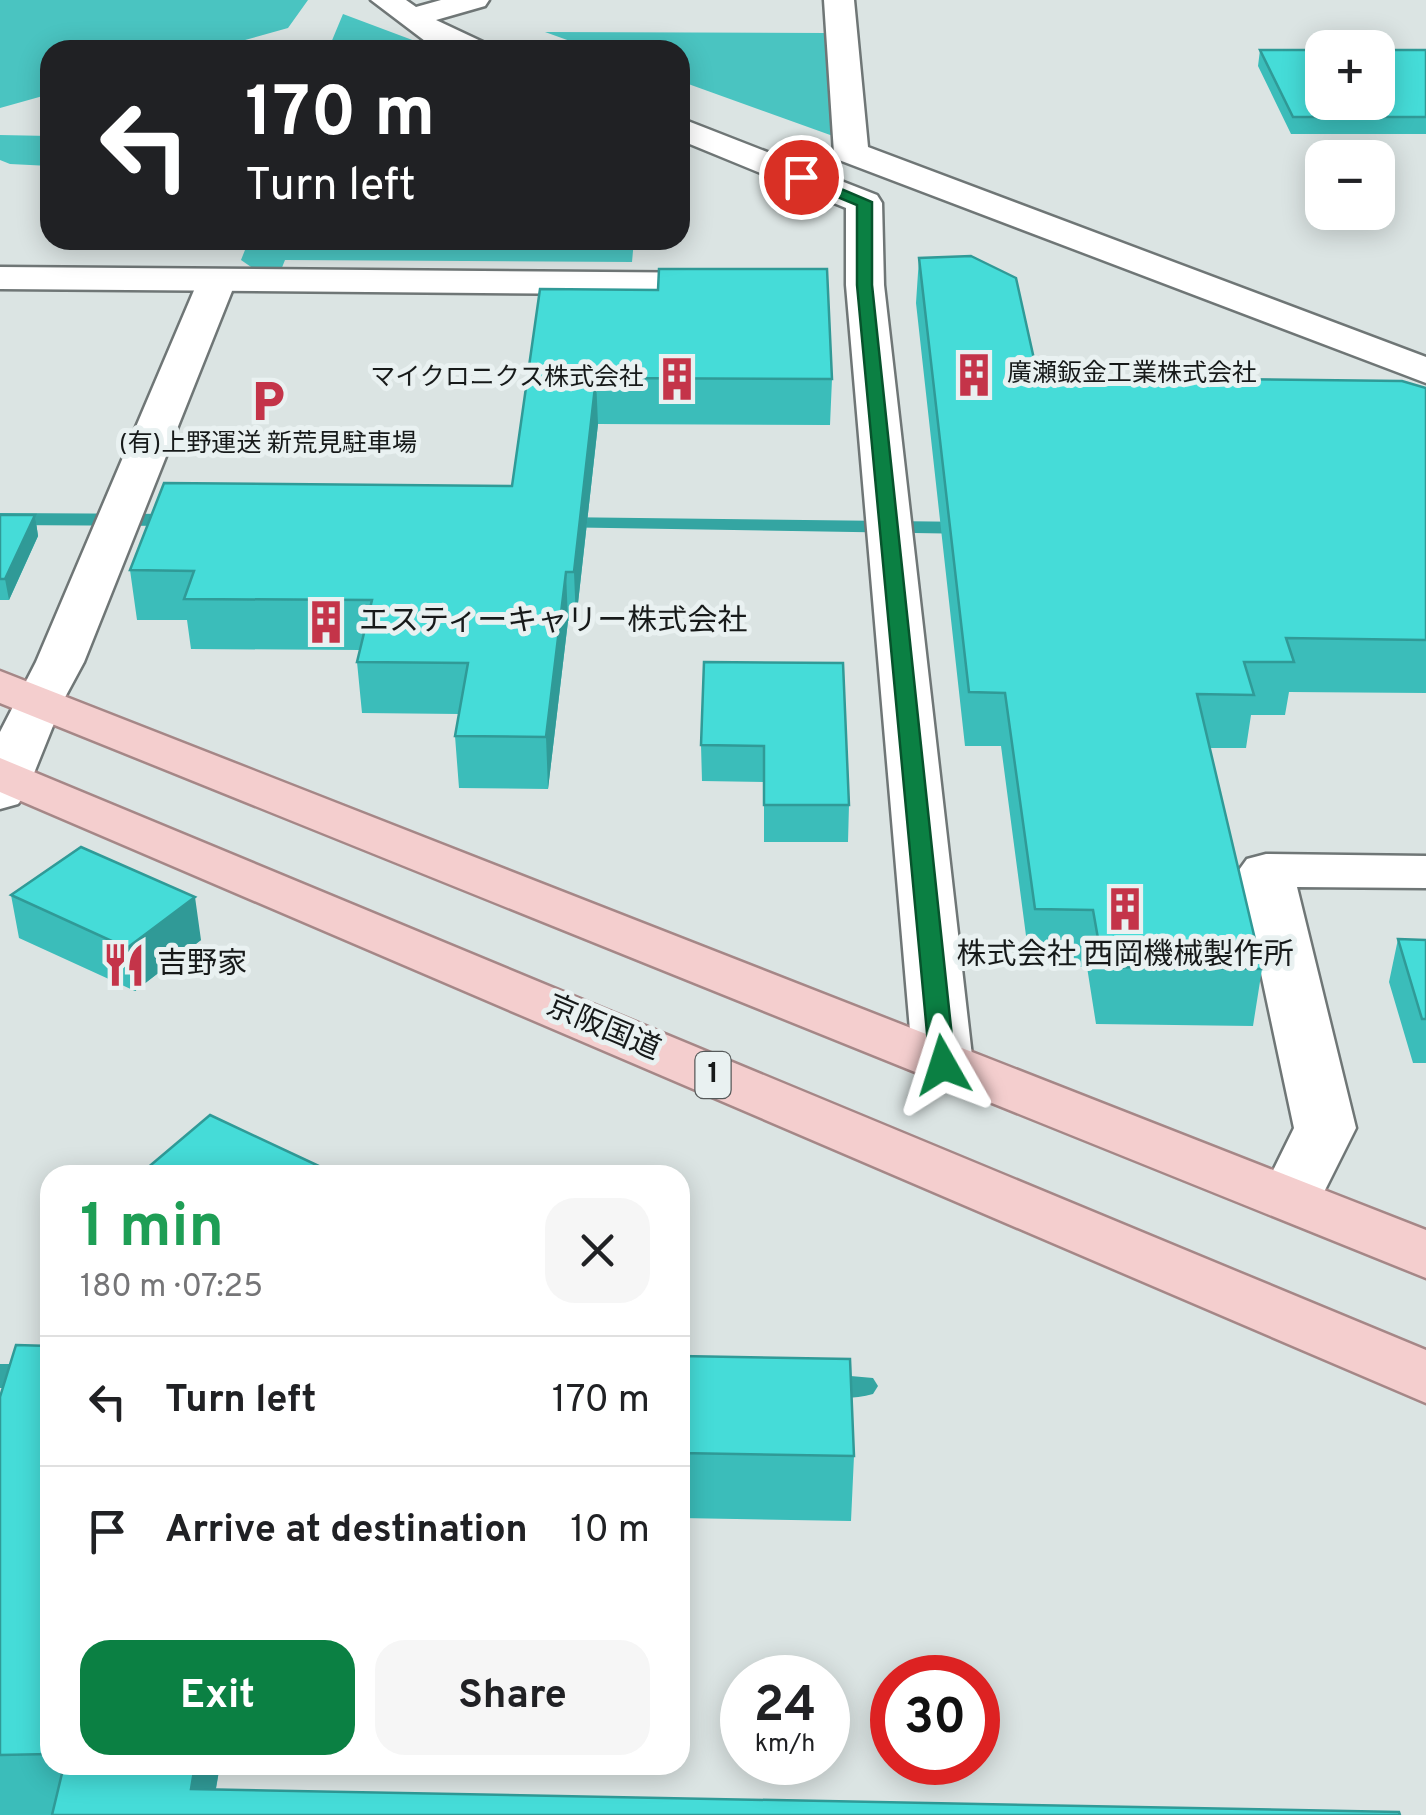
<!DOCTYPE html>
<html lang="en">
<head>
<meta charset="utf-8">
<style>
  body { margin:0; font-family:Overpass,"Noto Sans JP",sans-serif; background:#f6f6f6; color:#202124; height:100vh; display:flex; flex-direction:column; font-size:38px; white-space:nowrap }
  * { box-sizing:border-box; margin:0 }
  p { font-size:32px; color:#757577 }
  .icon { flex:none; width:55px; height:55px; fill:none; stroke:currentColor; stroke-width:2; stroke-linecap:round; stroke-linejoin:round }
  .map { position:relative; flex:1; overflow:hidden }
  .side { position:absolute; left:40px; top:1165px; width:650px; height:610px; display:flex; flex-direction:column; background:#fff; border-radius:30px; box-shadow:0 5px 25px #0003 }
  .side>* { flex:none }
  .top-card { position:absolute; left:40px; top:40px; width:650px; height:210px; border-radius:30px; box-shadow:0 5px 25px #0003; background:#202124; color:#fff; overflow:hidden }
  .controls { position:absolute; left:1305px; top:30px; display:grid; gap:20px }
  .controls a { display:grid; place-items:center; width:90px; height:90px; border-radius:20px; background:#fff; box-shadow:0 5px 25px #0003; font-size:50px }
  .speed { position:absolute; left:720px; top:1655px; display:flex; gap:20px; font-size:50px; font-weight:700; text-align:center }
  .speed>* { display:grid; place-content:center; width:130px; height:130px; border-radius:50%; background:#fff; box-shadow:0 5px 25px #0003; line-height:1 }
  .speed small { font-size:25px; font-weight:400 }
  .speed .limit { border:15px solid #d22; background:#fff; color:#111 }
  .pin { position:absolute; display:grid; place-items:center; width:85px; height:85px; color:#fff; margin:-42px; border:5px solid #fff; border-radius:50%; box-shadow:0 2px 10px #0007 }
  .me { position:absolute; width:110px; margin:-55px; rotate:354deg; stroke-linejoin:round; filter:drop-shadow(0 0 8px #0008) }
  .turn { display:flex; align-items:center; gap:35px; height:210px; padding:0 40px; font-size:45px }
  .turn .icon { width:130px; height:130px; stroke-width:2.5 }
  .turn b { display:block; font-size:70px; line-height:85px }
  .round { display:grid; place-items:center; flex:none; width:105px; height:105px; border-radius:30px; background:#f6f6f6 }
  .head { display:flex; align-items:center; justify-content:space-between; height:170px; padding:0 40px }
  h1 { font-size:60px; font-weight:700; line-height:75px; color:#1e9e55 }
  .action { display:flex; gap:20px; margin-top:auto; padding:20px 40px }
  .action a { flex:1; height:115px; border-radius:30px; background:#0b8043; color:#fff; font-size:40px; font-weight:700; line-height:115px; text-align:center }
  .action a+a { background:#f6f6f6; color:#202124 }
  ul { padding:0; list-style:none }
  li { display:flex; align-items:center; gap:30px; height:130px; padding:0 40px; border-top:2px solid #e0e0e0 }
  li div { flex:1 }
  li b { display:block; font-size:38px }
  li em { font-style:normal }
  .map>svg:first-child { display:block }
  .green { fill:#4ac4c1 }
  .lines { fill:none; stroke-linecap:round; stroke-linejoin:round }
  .stream { fill:#34a5a2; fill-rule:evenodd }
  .minor-casing { stroke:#6f7676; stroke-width:5 }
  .tertiary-casing { stroke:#6f7676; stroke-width:5 }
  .trunk-casing { stroke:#a58787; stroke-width:5 }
  .minor { fill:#fff; fill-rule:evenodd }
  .tertiary { fill:#fff; fill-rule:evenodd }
  .trunk { fill:#f4cece; fill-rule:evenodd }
  .wall { fill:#3bbdba }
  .shaded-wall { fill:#309a97 }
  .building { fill:#45dcd8; stroke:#309a97; stroke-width:2.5 }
  .route { fill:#0b8043; stroke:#07532c; stroke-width:2.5 }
  .labels { text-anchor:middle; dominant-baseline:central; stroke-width:10; stroke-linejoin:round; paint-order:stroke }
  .far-poi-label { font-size:25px; fill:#171a1a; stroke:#e9f1f1; text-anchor:start }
  .shield { fill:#e9f1f1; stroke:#565a5a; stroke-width:2.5 }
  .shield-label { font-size:28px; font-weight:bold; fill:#171a1a }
  .poi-label { font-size:30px; fill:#171a1a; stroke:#e9f1f1; text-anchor:start }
  .street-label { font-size:30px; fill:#171a1a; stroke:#e9f1f1 }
</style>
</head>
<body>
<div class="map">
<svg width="1426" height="1815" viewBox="0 0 1426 1815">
  <rect width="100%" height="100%" fill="#dbe4e3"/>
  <path class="green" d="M 0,0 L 308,0 L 288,28 L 209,50 L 50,50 L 50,94 L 0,108 Z
    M 343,14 L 439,50 L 328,50 Z
    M 545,32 L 826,33 L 833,136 L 680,81 L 680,50 L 595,50 Z
    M 0,135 L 50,136 L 50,166 L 10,164 L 0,160 Z
    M 249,240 L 634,240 L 632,262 L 285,260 L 281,270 L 254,269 L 241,260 Z"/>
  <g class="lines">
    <path class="stream" d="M 0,513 L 180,514 L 190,520 L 180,526 L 0,525 Z
      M 555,517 L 975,522 L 985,528 L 975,534 L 548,527 L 545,523 Z
      M 0,1364 L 50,1364 L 50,1388 L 0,1388 Z
      M 817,1373 L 873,1378 L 878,1386 L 873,1394 C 853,1400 826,1399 806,1393 L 801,1385 L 806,1377 Z"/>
    <g class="minor-casing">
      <path id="minor" d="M 371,0 L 406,0 L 416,7 L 441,0 L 489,0 L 485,6 L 436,20 L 485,43 L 490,50 L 446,50 L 429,44 Z
        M 824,0 L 854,0 L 868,147 L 1426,357 L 1426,383 L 839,160 L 834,153 Z
        M 680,118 L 877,195 L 882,203 L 884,285 L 973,1065 L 964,1079 L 943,1084 L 922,1079 L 913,1065 L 846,285 L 846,208 L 680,140 Z
        M 0,267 L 732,273 L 745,276 L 751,284 L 745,292 L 732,295 L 0,289 Z
        M 1266,854 L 1426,856 L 1426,888 L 1297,887 L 1356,1128 L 1313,1214 L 1291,1221 L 1269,1214 L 1259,1199 L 1294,1128 L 1239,870 L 1247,859 Z"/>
    </g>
    <g class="tertiary-casing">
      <path id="tertiary" d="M 217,270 L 230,273 L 236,281 L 84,662 L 63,701 L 26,793 L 18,804 L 0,809 L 0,732 L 36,662 L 198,281 L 204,273 Z"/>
    </g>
    <g class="trunk-casing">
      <path id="trunk" d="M 0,671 L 1426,1230 L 1426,1278 L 0,703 Z
        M 0,758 L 1426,1350 L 1426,1403 L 0,792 Z"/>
    </g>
    <use href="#minor" class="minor"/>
    <use href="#tertiary" class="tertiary"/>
    <use href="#trunk" class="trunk"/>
  </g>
  <path class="wall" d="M 1260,50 L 1426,50 L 1426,134 L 1291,134 L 1258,66 Z
    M 919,258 L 1038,377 L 1426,388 L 1426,693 L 1289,692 L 1285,715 L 1251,715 L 1246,748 L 1210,748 L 1262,969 L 1253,1026 L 1096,1024 L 1087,967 L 1030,966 L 1001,746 L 965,746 L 916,303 Z
    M 540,289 L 832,379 L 830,425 L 598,424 L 576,621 L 568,621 L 548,789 L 459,788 L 455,736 L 459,714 L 362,713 L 357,662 L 360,650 L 191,649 L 187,620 L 137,620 L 130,570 L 512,486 Z
    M 0,515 L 35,515 L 38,536 L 9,600 L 0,600 Z
    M 843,663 L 849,805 L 848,842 L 764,842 L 764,782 L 702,781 L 701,745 Z
    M 11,895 L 201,940 L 135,991 L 19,938 Z
    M 1398,939 L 1426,940 L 1426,1063 L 1413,1063 L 1389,982 Z
    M 50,1346 L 50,1765 L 220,1765 L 216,1789 L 1400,1815 L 0,1815 L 0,1397 Z
    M 680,1356 L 854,1456 L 851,1521 L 680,1518 Z"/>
  <path class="shaded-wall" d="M 596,378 L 598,424 L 576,621 L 574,572 Z
    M 35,515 L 38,536 L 9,600 L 5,579 Z
    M 566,572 L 568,621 L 548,789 L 546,737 Z
    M 195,897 L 201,940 L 135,991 L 127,948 Z
    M 195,1765 L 220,1765 L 211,1815 L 191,1789 Z"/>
  <path class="building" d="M 1260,50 L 1322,50 L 1322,102 L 1378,102 L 1378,50 L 1426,50 L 1426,117 L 1293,117 Z
    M 971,256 L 1016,278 L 1038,377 L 1402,381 L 1426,388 L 1426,640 L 1286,638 L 1294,662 L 1244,662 L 1254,695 L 1197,694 L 1262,969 L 1103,967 L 1093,910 L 1035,909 L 1005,693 L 969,692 L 919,258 Z
    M 659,269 L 827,269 L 832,379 L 596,378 L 574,572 L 566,572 L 546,737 L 455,736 L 468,663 L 357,662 L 372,600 L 184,599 L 194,571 L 130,570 L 164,483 L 512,486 L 540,289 L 658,290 Z
    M 0,515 L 35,515 L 5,579 L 0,579 Z
    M 704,662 L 843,663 L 849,805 L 764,805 L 764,746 L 701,745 Z
    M 81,847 L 195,897 L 127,948 L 11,895 Z
    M 1398,939 L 1426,940 L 1426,1019 L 1422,1019 Z
    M 210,1115 L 338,1175 L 139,1175 Z
    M 16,1345 L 50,1346 L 50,1754 L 0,1755 L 0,1397 Z
    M 680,1356 L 850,1359 L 854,1456 L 680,1453 Z
    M 64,1765 L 195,1765 L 191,1789 L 1399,1812 L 1400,1815 L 52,1815 Z"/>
  <path class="route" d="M 796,174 L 806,174 L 872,202 L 872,285 L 955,1065 L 943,1073 L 930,1065 L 857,285 L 857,205 L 796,180 Z"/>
  <defs>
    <g id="building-bare" transform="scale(3.45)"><path d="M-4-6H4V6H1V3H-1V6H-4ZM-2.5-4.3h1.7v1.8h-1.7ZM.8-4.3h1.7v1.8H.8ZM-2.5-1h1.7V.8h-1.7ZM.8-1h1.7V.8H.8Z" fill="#c43449" stroke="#e9f1f1" stroke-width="2.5" paint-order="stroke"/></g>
    <g id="parking-bare" transform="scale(3.45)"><path d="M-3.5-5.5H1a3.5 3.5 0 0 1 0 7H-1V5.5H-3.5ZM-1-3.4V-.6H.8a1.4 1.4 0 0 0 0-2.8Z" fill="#c43449" stroke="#e9f1f1" stroke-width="2.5" paint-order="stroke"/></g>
    <g id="restaurant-bare" transform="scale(3.45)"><path d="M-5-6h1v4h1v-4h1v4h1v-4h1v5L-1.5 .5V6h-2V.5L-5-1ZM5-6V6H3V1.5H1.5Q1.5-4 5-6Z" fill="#c43449" stroke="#e9f1f1" stroke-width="2.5" paint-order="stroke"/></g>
  </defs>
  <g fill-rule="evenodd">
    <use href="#building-bare" x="974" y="375"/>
    <use href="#building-bare" x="677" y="379"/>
    <use href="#parking-bare" x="268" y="401"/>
    <use href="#building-bare" x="326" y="622"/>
    <use href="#building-bare" x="1125" y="909"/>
    <use href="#restaurant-bare" x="124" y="965"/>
  </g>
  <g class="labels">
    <g class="far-poi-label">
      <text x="1007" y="375">廣瀬鈑金工業株式会社</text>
      <text x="644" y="379" text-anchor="end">マイクロニクス株式会社</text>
      <text x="268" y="445" text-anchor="middle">(有)上野運送 新荒見駐車場</text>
    </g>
    <rect class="shield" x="695.5" y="1052" width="35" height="46" rx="8"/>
    <g class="shield-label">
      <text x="713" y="1075">1</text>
    </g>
    <g class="poi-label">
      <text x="359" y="622">エスティーキャリー株式会社</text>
      <text x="1125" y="956" text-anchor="middle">株式会社 西岡機械製作所</text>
      <text x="157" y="965">吉野家</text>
    </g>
    <g class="street-label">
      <text transform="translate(603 1029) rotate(23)">京阪国道</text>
    </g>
  </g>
</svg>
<div class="controls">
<a>+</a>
<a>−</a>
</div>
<div class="speed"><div>24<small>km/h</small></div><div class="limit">30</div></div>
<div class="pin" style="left:801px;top:177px;background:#d93025"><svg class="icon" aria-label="arrive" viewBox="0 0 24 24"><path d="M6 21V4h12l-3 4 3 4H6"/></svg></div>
<svg class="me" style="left:943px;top:1065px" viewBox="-20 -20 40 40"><path d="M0-17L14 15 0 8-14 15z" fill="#0b8043" stroke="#fff" stroke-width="4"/></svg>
<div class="top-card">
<div class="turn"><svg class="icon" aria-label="left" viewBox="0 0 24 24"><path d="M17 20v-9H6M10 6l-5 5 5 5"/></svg><div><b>170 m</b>Turn left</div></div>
</div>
<section class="side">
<div class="head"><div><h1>1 min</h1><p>180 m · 07:25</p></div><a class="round"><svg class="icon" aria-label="close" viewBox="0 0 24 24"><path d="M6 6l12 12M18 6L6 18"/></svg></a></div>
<ul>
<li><svg class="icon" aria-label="left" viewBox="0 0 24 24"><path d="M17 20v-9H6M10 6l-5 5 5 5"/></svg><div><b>Turn left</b></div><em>170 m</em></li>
<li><svg class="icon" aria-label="arrive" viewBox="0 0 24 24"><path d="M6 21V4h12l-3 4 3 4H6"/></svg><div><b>Arrive at destination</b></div><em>10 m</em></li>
</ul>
<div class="action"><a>Exit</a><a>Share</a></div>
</section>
</div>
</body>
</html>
